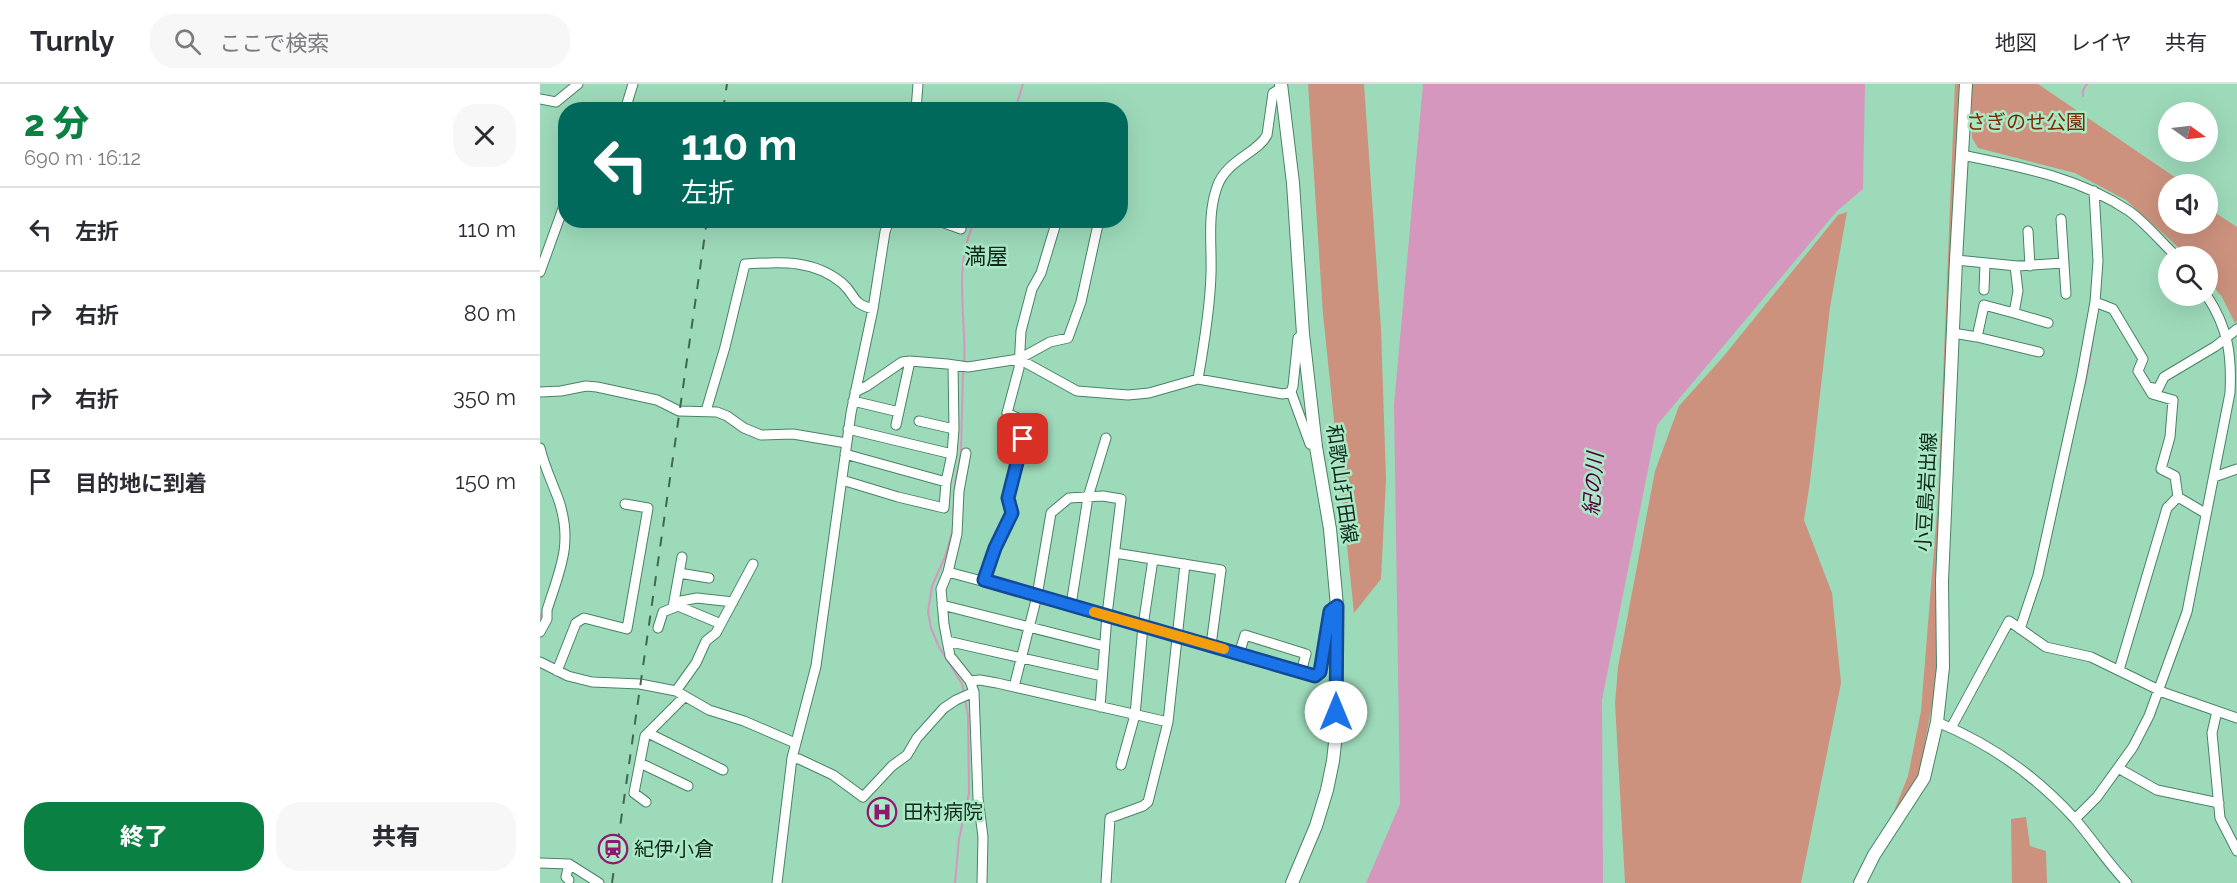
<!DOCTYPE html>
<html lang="ja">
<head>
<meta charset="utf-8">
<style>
  body { margin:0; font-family:Raleway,"Noto Sans JP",sans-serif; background:#f7f7f7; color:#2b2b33; height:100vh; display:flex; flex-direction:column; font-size:22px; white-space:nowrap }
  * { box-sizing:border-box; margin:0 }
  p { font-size:20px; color:#7c7c81 }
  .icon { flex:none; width:33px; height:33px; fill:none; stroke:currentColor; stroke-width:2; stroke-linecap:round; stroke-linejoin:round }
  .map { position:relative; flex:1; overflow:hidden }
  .drawer { display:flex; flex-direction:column; background:#fff; width:540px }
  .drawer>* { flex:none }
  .top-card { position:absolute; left:18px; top:18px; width:570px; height:126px; border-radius:24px; box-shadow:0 6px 24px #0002; background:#00695c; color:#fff; overflow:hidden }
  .needle { width:39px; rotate:104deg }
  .fabs { position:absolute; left:1618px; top:18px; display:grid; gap:12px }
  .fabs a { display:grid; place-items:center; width:60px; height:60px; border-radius:50%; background:#fff; box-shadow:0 6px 24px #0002; font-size:30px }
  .pin { position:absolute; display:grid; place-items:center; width:51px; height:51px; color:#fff; margin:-26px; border-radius:12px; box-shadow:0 3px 9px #0006 }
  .me { position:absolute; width:66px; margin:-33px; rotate:0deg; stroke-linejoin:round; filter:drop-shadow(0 0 4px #0008) }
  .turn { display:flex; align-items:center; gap:21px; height:126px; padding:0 24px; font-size:27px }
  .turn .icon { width:78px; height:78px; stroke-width:2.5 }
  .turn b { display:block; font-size:42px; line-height:51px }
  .round { display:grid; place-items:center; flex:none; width:63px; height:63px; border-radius:24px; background:#f7f7f7 }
  .summary { display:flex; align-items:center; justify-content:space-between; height:102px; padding:0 24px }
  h1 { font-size:36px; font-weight:800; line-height:45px; color:#0b8043 }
  .action { display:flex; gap:12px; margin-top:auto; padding:12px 24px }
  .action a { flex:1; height:69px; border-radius:24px; background:#0b8043; color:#fff; font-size:24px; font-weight:800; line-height:69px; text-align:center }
  .action a+a { background:#f7f7f7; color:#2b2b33 }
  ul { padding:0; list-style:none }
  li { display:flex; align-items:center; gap:18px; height:84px; padding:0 24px; border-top:2px solid #e1e1e2 }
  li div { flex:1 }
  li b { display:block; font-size:22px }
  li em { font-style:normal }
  header { display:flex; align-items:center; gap:36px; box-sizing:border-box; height:84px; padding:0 30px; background:#fff; border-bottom:2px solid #e1e1e2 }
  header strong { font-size:28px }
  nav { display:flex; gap:33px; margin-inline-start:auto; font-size:21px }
  .search { width:420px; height:54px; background:#f7f7f7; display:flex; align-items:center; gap:15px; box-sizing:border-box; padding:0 21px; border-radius:24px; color:#7c7c81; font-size:22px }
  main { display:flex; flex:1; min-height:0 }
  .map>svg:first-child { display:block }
  .green { fill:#cc927e }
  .water { fill:#d697bf }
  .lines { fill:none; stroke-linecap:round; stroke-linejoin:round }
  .stream { stroke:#d697bf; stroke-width:2 }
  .minor-casing { stroke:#488365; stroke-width:11 }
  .major-casing { stroke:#488365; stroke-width:14 }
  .minor { stroke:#fff; stroke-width:9 }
  .major { stroke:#fff; stroke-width:12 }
  .rail { stroke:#416754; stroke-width:2; stroke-dasharray:10 10; stroke-linecap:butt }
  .route-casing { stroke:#114b97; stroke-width:15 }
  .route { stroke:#1a73e8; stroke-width:10 }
  .slow { stroke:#f59e0b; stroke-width:10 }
  .labels { text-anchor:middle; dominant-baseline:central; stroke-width:5; stroke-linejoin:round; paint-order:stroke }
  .park-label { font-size:20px; fill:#7c2a03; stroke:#aae8c6 }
  .street-label { font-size:20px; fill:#10291d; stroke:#aae8c6 }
  .poi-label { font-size:20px; fill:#10291d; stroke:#aae8c6; text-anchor:start }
  .water-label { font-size:21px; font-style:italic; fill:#4f023d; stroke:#aae8c6 }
  .quarter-label { font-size:22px; fill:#10291d; stroke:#aae8c6 }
</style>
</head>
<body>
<header>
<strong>Turnly</strong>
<div class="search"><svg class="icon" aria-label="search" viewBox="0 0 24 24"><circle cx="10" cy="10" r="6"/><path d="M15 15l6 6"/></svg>ここで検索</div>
<nav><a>地図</a><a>レイヤ</a><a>共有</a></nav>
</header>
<main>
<section class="drawer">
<div class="summary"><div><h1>2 分</h1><p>690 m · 16:12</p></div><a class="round"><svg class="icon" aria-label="close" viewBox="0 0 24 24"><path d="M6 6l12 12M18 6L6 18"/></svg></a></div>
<ul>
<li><svg class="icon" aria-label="left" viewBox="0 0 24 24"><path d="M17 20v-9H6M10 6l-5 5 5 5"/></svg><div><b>左折</b></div><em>110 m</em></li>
<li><svg class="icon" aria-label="right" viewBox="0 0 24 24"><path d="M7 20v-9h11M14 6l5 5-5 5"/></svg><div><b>右折</b></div><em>80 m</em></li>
<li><svg class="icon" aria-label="right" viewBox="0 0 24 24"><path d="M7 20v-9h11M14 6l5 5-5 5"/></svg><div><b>右折</b></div><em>350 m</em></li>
<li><svg class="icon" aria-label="arrive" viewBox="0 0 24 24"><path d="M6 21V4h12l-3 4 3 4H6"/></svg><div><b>目的地に到着</b></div><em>150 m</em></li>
</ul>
<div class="action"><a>終了</a><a>共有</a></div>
</section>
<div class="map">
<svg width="1697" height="799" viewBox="0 0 1697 799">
  <rect width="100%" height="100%" fill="#9ddaba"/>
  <path class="green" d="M 768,0 L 824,0 L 841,245 L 846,396 L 841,495 L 814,529 L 783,230 Z
    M 1415,0 L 1420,0 L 1398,587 L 1380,687 L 1375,700 L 1349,740 L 1368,692 L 1381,627 L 1398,416 Z
    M 1431,0 L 1498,0 L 1645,100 L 1629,100 L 1629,140 L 1668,140 L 1668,124 L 1697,143 L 1697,237 L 1695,239 L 1682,213 L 1668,196 L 1668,172 L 1648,172 L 1586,116 L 1535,89 L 1438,64 L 1432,54 Z
    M 1307,128 L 1290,223 L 1270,398 L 1264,436 L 1292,509 L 1301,599 L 1261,799 L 1085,799 L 1075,619 L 1078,583 L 1115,387 L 1139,322 L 1183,273 L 1298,131 Z
    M 1486,733 L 1490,762 L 1506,767 L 1507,799 L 1472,799 L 1471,735 Z"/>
  <path class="water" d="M 883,0 L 1325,0 L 1323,105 L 1297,127 L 1117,341 L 1062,616 L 1063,799 L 826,799 L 860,720 L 854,321 Z"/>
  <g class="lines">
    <path class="stream" d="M 1543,12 L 1543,6 L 1547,0
      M 475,26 L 483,0
      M 23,113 L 26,108
      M 424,281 C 427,231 412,184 435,136
      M 1544,304 L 1549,281 L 1555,241
      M 413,433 L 415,399 L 421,370 L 423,286
      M 413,445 L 405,473 L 392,502 L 388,528 L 391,544 L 399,563 L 422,600 L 424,609
      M 0,534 L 3,526
      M 415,799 L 419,755 L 429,709 L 428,632 L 425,615"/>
    <g class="minor-casing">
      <path id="minor" d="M 0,15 L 16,18 L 38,0
        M 85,26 L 93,0
        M 376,26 L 378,0
        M 1422,71 C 1481,83 1538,93 1589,127 C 1606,139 1621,158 1636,172
        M 1521,135 L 1526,210
        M 396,136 L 421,145
        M 1488,147 L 1490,182
        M 1416,176 L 1477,182 L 1524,179
        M 1475,182 L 1478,207 L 1474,229 L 1444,221 L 1437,253 L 1499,268
        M 0,188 L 26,116
        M 1444,206 L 1445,180
        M 1555,218 L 1573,225 L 1603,275 L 1598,287 L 1612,310 L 1633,316 L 1630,353 L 1621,385 L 1635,392 L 1638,413 L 1627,424 L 1579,586
        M 1474,229 L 1508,239
        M 1413,249 L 1437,253
        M 763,250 L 758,254 L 753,302 L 751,308 L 770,360 L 776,363
        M 479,275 L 537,307 L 588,311 L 609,309 L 658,295 L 743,310 L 751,308
        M 658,295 C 664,261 670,225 671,190 C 672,161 667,131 677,103 C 686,76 718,69 727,51 L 733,9 L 741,4
        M 1608,303 L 1618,305 L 1624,293 L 1676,262 L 1697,245
        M 0,308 L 21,307 L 46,302 L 57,303 L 117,316 L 139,327 L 177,328 L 187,332 L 204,344 L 221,351 L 253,350 L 306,359
        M 315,308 L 327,302 L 362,278 L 370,277 L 407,280 L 428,283 L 479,275 L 510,258 L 528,254 L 541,218 L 559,136
        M 313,317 L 359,328
        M 166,327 L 185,263 L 205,180 C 240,178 273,175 302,199 C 317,212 310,219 333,225
        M 379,337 L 414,345
        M 356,341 L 370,277
        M 308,345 L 412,370
        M 0,364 C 4,382 13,400 19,417 C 33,460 20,485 7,526 L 7,535 L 0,548
        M 426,369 L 419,407 L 417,450 L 408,488 L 401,505 L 404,540 L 410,572 L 430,597 L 434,608 L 438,714 L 443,753 L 442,799
        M 305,370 L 406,398
        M 1674,393 L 1697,385
        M 302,396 L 358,413 L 404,424 L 406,398 L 412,370 L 414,345 L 413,281
        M 1638,413 L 1665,429
        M 575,469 L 681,486 L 671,561
        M 408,488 L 531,521 L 775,592 L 780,588 L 790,527 L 797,522
        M 139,489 L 169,494
        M 445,497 L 455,464 L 472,429 L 468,414 L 488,339 L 467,329 L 479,284 L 481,247 L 492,205 L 501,189 L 517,136
        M 402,521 L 564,562
        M 531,521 L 548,413 L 566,354
        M 138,522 L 141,517 L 157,514 L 193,518
        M 133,523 L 142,473
        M 118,544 L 123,528 L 138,522 L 181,540
        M 1480,545 L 1498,491 L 1541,295 L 1555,218 L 1558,177 L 1554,107
        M 407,557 L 562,592
        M 699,570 L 705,551 L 766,570 L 761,588
        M 0,578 L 28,592 L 52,598 L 100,600 L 136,607 L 169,626 L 204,637 L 255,659
        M 17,587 L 36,539 L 44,534 L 87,545 L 108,424 L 85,420
        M 430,597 L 440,596 L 457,599 L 628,638
        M 474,603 L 497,512 L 511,429 L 529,414 L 563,412 L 581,415 L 567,531 L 560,623
        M 136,607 L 156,579 L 166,557 L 176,549 L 213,480
        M 1677,627 L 1672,649 L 1680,734 L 1697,767
        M 1397,638 C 1449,659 1497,693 1535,735 C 1553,756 1568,779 1587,799
        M 1411,644 L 1469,537 L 1506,563 L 1551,573 L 1625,609 L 1697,634
        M 108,649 L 183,686
        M 252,674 L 259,675 L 293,691 L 323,713 L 352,682 L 367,671 L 377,654 L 404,624 L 416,616 L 434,608
        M 100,679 L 148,702
        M 581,681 L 595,631 L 603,542 L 613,475
        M 1578,684 L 1617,706 L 1679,719
        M 106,718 L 94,709 L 105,652 L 144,613
        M 1535,735 L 1557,713 L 1593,663 L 1609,632 L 1647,528 L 1690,309 C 1692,271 1688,244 1667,212
        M 0,779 L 29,780 L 59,799
        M 29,780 L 26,793 L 29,796
        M 237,799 L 252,674 L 276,582 L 311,329 L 333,225 L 345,148 L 349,136
        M 566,799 L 570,734 L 603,722 L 608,718 L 628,638 L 645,480"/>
    </g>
    <g class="major-casing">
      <path id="major" d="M 741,0 L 753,99 L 763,250 L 776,363 L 790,445 L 797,522 L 796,650 L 793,677 L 787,706 L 776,742 L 752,799
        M 1320,799 L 1334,771 L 1384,694 L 1397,638 L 1403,583 L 1402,497 L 1416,176 L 1426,0"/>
    </g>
    <use href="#minor" class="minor"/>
    <use href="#major" class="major"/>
    <path class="rail" d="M 183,26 L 187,0
      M 72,799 L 167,136"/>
  </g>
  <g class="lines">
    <g class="route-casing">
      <path id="route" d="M 483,355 L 468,414 L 472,429 L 455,464 L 444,496 L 775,592 L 780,588 L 790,527 L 797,522 L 796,628"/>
    </g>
    <use href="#route" class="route"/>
    <path class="slow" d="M 554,528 L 684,565"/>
  </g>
  <defs>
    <g id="hospital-ring" transform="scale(1.5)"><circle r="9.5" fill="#aae8c6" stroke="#921773" stroke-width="1.5"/><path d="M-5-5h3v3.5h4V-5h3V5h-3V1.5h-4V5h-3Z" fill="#921773"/></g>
    <g id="station-ring" transform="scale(1.5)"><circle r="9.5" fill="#aae8c6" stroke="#921773" stroke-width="1.5"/><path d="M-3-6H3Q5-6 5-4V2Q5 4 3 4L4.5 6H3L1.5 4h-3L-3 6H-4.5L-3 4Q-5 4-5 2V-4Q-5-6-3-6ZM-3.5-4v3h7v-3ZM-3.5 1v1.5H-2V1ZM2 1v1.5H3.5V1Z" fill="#921773"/></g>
  </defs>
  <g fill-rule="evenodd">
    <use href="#hospital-ring" x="342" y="728"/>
    <use href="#station-ring" x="73" y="765"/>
  </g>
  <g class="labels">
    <g class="park-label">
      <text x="1486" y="38">さぎのせ公園</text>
    </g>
    <g class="street-label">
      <text transform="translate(802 400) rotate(82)">和歌山打田線</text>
      <text transform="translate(1386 408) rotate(-87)">小豆島岩出線</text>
    </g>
    <g class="poi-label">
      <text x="363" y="728">田村病院</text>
      <text x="94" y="765">紀伊小倉</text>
    </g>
    <g class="water-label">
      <text transform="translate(1053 400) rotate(-86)">紀の川</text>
    </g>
    <g class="quarter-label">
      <text x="446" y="172">満屋</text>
    </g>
  </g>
</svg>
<div class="fabs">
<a><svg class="needle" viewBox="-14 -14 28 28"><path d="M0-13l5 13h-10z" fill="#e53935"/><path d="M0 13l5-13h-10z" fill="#7c7c81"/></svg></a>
<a><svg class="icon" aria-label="sound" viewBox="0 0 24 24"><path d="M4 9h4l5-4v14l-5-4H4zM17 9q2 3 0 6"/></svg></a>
<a><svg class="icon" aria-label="search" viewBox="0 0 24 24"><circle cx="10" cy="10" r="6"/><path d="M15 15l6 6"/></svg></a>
</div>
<div class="pin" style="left:483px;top:355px;background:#d93025"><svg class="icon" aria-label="arrive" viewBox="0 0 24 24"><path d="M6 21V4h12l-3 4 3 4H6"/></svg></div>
<svg class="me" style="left:796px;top:628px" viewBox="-20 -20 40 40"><circle r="19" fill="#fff"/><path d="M0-13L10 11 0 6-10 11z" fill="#1a73e8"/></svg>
<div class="top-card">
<div class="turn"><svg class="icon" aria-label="left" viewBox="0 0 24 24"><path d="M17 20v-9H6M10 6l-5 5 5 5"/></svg><div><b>110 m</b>左折</div></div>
</div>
</div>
</main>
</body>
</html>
